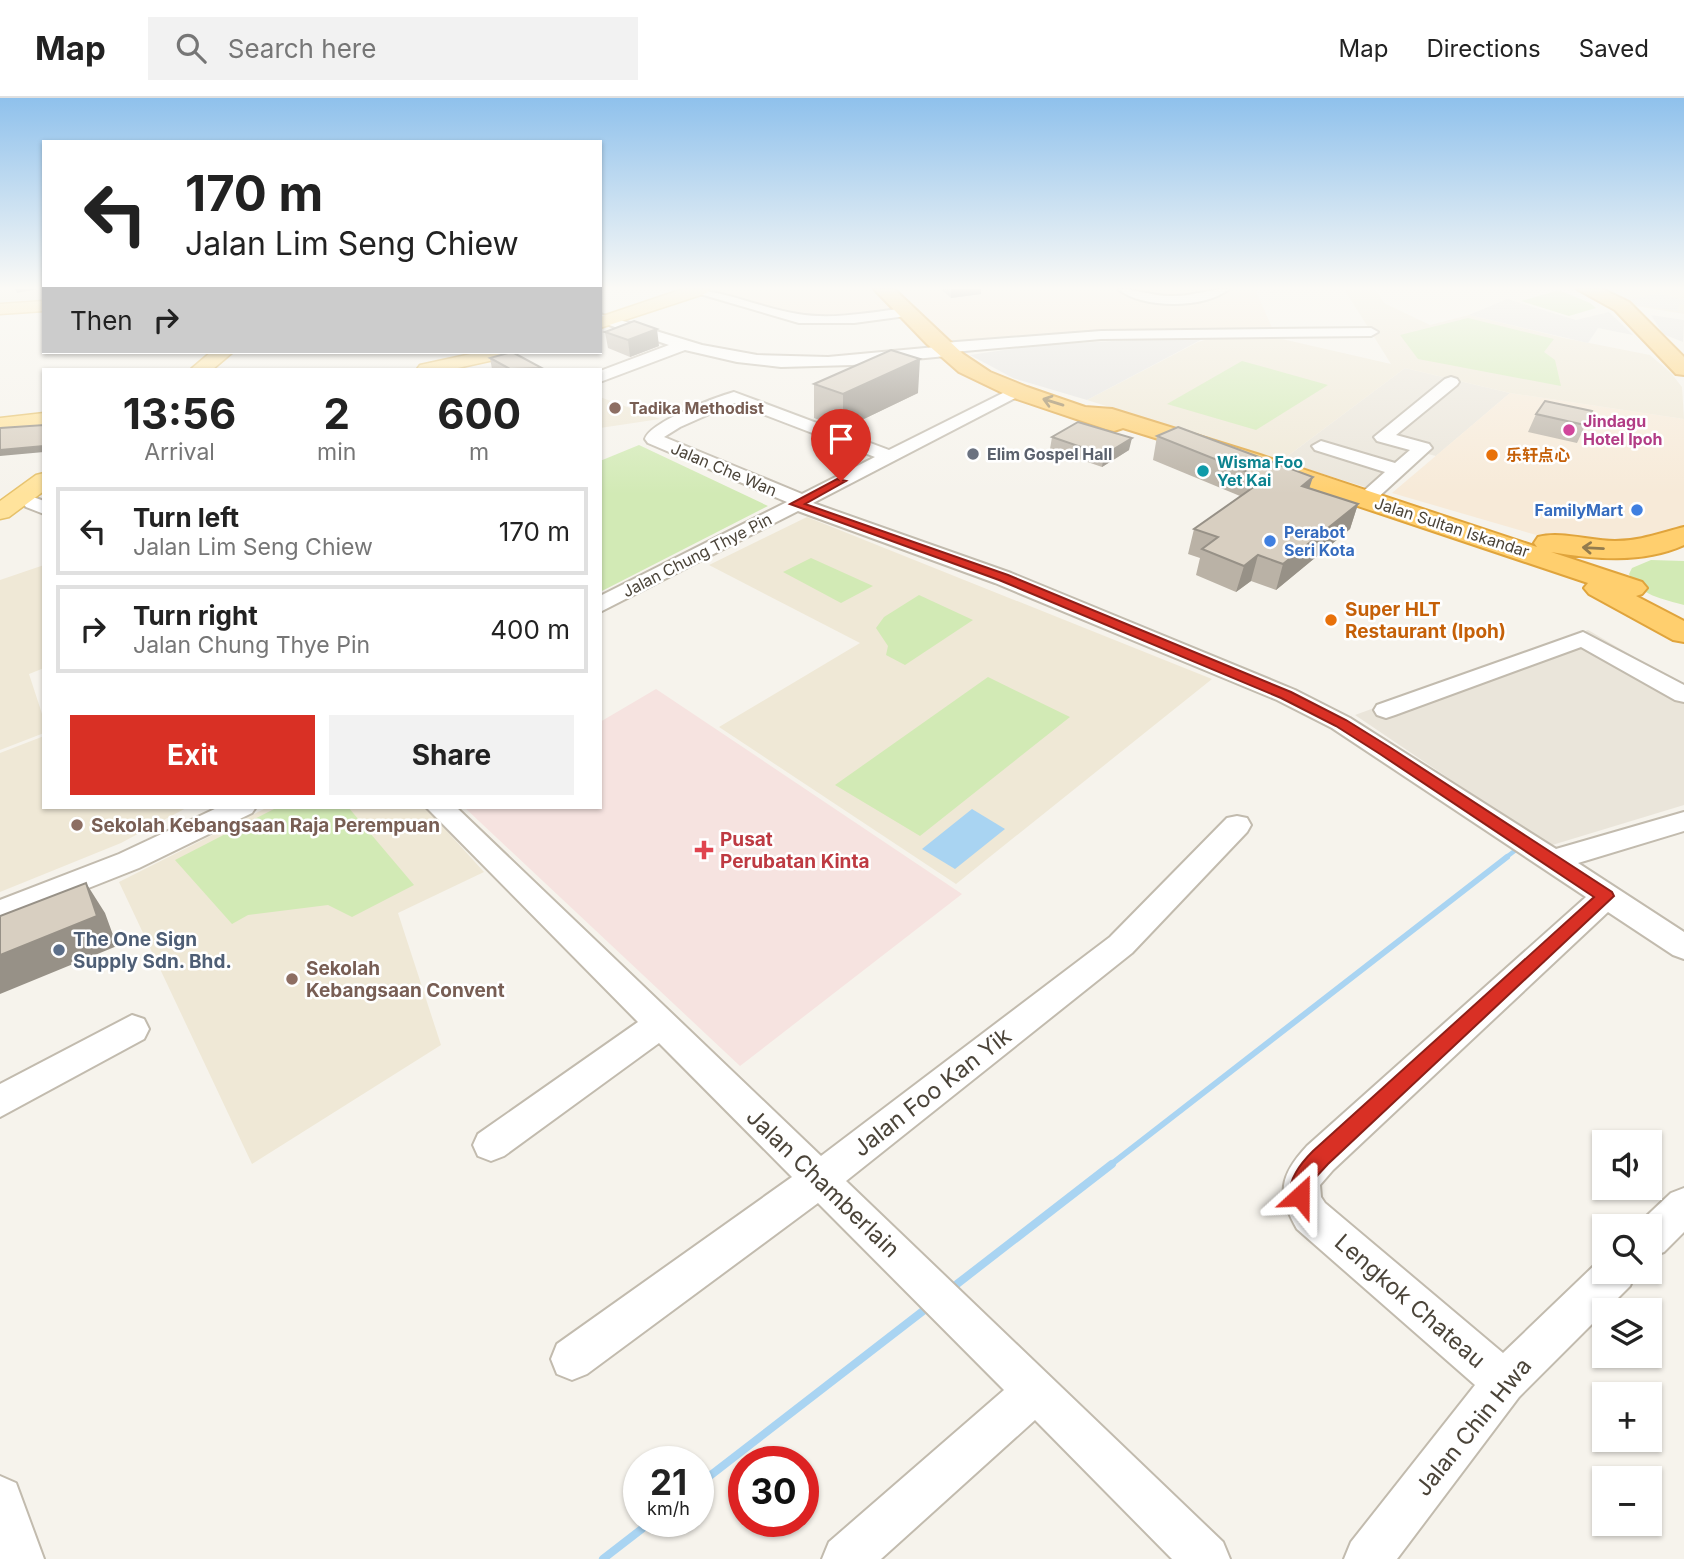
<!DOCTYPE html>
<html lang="en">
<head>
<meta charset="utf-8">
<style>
  body { margin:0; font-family:Inter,"Noto Sans SC",sans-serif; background:#f2f2f2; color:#222; height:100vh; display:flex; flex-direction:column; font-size:26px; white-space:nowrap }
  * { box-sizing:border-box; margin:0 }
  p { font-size:23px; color:#767676 }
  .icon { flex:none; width:38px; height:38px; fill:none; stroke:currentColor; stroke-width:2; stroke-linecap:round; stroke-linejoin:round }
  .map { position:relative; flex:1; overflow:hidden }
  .details { position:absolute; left:42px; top:270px; width:560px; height:441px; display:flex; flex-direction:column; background:#fff; border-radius:0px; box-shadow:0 2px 5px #0004 }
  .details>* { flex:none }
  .banner { position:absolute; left:42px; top:42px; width:560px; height:214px; border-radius:0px; box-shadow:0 2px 5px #0004; background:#fff; color:#222; overflow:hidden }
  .fabs { position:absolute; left:1592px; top:1032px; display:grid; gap:14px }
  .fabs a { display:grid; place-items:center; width:70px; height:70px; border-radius:0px; background:#fff; box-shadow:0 2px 5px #0004; font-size:35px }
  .speed { position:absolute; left:623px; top:1348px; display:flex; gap:14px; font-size:35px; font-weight:700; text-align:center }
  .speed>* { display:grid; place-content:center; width:91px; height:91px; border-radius:50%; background:#fff; box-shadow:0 2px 5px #0004; line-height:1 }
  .speed small { font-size:18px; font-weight:400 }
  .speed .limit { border:10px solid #d22; background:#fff; color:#111 }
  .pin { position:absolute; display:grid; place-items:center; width:60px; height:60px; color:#fff; margin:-72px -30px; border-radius:50% 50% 50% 0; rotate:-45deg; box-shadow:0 0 7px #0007 }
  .pin .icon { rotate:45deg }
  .me { position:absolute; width:77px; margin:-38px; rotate:24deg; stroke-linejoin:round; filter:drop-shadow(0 0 5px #0008) }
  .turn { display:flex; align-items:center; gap:24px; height:147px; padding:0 28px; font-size:32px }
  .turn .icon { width:91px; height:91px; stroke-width:2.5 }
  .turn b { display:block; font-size:49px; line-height:60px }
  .then { display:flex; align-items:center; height:66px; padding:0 28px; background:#0003; gap:14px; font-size:26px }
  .eta { display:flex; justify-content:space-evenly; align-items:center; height:119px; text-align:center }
  .eta b { font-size:42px; font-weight:700; line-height:49px }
  .primary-button { display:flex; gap:14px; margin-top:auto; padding:14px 28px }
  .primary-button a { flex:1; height:80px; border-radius:0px; background:#d93025; color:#fff; font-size:28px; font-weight:700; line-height:80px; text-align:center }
  .primary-button a+a { background:#f2f2f2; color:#222 }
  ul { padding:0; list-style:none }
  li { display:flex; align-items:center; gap:21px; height:88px; margin:0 14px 10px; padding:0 14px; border:4px solid #e0e0e0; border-radius:0px }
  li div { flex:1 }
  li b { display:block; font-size:26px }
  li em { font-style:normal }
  header { display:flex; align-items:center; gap:42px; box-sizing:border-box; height:98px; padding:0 35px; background:#fff; border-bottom:2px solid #e0e0e0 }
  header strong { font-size:33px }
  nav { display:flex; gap:38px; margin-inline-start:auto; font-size:24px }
  .search { width:490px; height:63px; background:#f2f2f2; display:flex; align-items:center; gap:18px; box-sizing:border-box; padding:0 24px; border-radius:0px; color:#767676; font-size:26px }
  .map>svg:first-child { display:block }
  .residential { fill:#eae5da }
  .commercial { fill:#f7ead8 }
  .education { fill:#efe8d6 }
  .medical { fill:#f6e3e0 }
  .green { fill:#d2eab5 }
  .parking { fill:#e5e3e0 }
  .water { fill:#a9d4f2 }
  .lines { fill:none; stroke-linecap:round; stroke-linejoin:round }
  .stream-far2 { stroke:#a9d4f2; stroke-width:4.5 }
  .stream-far1 { stroke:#a9d4f2; stroke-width:6 }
  .stream { stroke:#a9d4f2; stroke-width:8 }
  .minor-casing { stroke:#c2bbae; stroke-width:4 }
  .major-casing { stroke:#e6c16a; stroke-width:3 }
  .highway-casing { stroke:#e0a43c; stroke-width:4 }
  .minor { fill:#fff; fill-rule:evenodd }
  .major { fill:#ffe39c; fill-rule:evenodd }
  .highway { fill:#ffcf6e; fill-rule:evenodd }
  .wall { fill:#bab2a6 }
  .shaded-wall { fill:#979187 }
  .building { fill:#d8cfc1; stroke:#979187; stroke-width:2 }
  .oneway { stroke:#937c4e }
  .route { fill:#d93025; stroke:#8d1f18; stroke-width:2 }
  .education-dot { fill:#8d6e63; stroke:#fff; stroke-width:2.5 }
  .hotel-dot { fill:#d1479c; stroke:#fff; stroke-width:2.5 }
  .worship-dot { fill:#6b7280; stroke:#fff; stroke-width:2.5 }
  .food-dot { fill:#e8710a; stroke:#fff; stroke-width:2.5 }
  .culture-dot { fill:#0f9aa8; stroke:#fff; stroke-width:2.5 }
  .shop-dot { fill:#3f7fe0; stroke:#fff; stroke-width:2.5 }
  .health-dot { fill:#e0444e; stroke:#fff; stroke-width:2.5 }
  .service-dot { fill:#5c6f8a; stroke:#fff; stroke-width:2.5 }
  .labels { text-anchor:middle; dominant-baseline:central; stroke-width:5; stroke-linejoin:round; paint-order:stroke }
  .far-education-label { font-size:16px; font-weight:bold; fill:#785e54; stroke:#fff; text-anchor:start }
  .far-hotel-label { font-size:16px; font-weight:bold; fill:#b23c85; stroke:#fff; text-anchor:start }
  .far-worship-label { font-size:16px; font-weight:bold; fill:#5b616d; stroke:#fff; text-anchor:start }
  .far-food-label { font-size:16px; font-weight:bold; fill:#c56008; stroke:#fff; text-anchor:start }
  .far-culture-label { font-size:16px; font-weight:bold; fill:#0d838f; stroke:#fff; text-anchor:start }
  .far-street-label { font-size:16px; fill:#4b4439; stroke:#fff }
  .far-shop-label { font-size:16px; font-weight:bold; fill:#366cbe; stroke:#fff; text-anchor:end }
  .food-label { font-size:19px; font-weight:bold; fill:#c56008; stroke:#fff; text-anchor:start }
  .education-label { font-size:19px; font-weight:bold; fill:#785e54; stroke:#fff; text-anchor:start }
  .health-label { font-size:19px; font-weight:bold; fill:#be3a42; stroke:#fff; text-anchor:start }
  .service-label { font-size:19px; font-weight:bold; fill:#4e5e75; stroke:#fff; text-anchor:start }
  .near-street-label { font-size:23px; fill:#4b4439; stroke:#fff }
</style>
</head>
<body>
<header>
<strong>Map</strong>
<div class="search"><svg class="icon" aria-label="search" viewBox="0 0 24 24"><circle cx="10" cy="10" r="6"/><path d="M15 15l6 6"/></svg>Search here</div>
<nav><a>Map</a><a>Directions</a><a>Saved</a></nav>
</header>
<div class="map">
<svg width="1684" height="1461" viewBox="0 0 1684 1461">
  <rect width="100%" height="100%" fill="#f6f3ec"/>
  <path class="residential" d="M 1405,270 L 1510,295 L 1436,358 L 1412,352 L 1365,389 L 1281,363 Z
    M 1588,532 L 1684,588 L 1684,707 L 1549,748 L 1355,617 Z"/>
  <path class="commercial" d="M 701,191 L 1255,191 L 1273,232 L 947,248 L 905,212 L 846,220 L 792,218 Z
    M 1510,295 L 1684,321 L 1684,427 L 1679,431 L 1644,442 L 1610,445 L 1550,441 L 1392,395 Z"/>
  <path class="education" d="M 0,191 L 44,191 L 44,202 L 0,204 Z
    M 1344,191 L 1375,191 L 1384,205 L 1430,227 L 1469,217 L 1564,240 L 1650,257 L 1671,275 L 1682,289 L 1684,321 L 1510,295 L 1405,270 L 1281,363 L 1087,302 L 1198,244 L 1219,238 L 1264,237 L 1391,266 Z
    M 1598,191 L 1684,191 L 1684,216 L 1636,208 Z
    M 600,299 L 660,321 L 600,330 Z
    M 807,419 L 1212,581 L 956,786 L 719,629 L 860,545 L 709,467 Z
    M 44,467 L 44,570 L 29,576 L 44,622 L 44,635 L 0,652 L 0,482 Z
    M 44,638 L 44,709 L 188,709 L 121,745 L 0,794 L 0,655 Z
    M 268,709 L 425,709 L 484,774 L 398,815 L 441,947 L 252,1066 L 119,784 Z"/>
  <path class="medical" d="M 656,591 L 962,796 L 740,968 L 464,709 L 600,709 L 600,624 Z"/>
  <path class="green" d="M 1559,192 L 1590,205 L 1596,210 L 1569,218 L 1521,203 Z
    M 1468,220 L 1554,241 L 1544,254 L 1555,262 L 1561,288 L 1418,261 L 1400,237 Z
    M 1242,263 L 1328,287 L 1256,332 L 1167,306 Z
    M 639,347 L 768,408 L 600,494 L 600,363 Z
    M 811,460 L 873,488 L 841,505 L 783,474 Z
    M 1651,462 L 1684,463 L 1684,507 C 1665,502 1636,496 1629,476 L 1632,470 Z
    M 919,497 L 973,522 L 905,567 L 886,557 L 888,548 L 876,530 L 884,519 Z
    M 988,579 L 1070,619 L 920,738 L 835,687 Z
    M 278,709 L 348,709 L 414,787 L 352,819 L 328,807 L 248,817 L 232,826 L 175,762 Z"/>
  <path class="parking" d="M 1658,195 L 1684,202 L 1684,207 L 1679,206 L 1678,213 L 1636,207 L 1630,202 Z
    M 1507,201 L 1576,222 L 1609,214 L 1633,237 L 1598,230 L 1588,245 L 1469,217 Z
    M 1651,217 L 1684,222 L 1683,244 L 1663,236 Z
    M 1208,238 L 1087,302 L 1013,280 L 970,257 L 1038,247 Z"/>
  <path class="water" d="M 972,711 L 1005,731 L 955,771 L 922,751 Z"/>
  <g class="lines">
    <path class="stream-far2" d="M 1504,761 L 1517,751"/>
    <path class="stream-far1" d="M 1109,1068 L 1507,759"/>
    <path class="stream" d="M 957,1186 L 1112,1066
      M 698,1387 L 923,1213
      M 603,1461 L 652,1423"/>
    <g class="minor-casing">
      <path id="minor" d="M 683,191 C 723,191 759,210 798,216 C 833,222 872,214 906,210 L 913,214 L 906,218 L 854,225 L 799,225 Z
        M 1118,191 C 1137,191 1154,199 1173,198 C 1193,198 1210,191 1229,191 C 1205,211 1142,211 1118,191 Z
        M 600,216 L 702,247 L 757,257 L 828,259 L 936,249 L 943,245 L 1101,233 L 1371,230 L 1378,234 L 1371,238 L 1101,241 L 953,254 L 946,258 L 852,267 L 781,269 L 737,264 L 685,252 L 600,284 L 600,273 L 669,247 L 600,224 Z
        M 1451,279 L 1457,281 L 1459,284 L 1457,287 L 1396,337 L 1429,346 L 1432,350 L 1374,403 L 1360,403 L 1357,399 L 1385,374 L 1315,352 L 1312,348 L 1321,343 L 1395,365 L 1410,352 L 1377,343 L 1374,339 L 1445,281 Z
        M 1017,288 L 1023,290 L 1025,293 L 1023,296 L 813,405 L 1011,475 L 1295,592 L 1350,620 L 1556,751 L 1684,714 L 1684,733 L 1578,765 L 1684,834 L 1684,861 L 1673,857 L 1608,814 L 1333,1072 L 1320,1087 L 1321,1099 L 1325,1105 L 1503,1255 L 1602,1160 L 1605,1159 L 1605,1174 L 1636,1174 L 1630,1188 L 1519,1299 L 1397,1461 L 1344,1461 L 1351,1444 L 1475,1287 L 1297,1131 C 1277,1096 1279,1078 1307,1048 L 1586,799 L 1332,630 L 1277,602 L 995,485 L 798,413 L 600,514 L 600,498 L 787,404 L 648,345 L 645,341 C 650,324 716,299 734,294 L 889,352 ZM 734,305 L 875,359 L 802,396 L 664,339 L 680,329 Z
        M 33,399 L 44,403 L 44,416 L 26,409 L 23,405 Z
        M 1583,534 L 1684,587 L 1684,604 L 1675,602 L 1581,549 L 1395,617 L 1386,620 L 1377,617 L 1374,612 L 1377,607 Z
        M 219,709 L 256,709 L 252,715 L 139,770 L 0,825 L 0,802 L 119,756 Z
        M 426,709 L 456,709 L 821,1058 L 1110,839 L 1227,720 L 1237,718 L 1247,720 L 1251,727 L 1247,734 L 1132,855 L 846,1083 L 1223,1444 L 1230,1461 L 1172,1461 L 1035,1322 L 881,1461 L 822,1461 L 829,1444 L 1004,1292 L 818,1105 L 587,1276 L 572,1282 L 557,1276 L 551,1261 L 557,1246 L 792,1079 L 659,945 L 504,1058 L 491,1063 L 478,1058 L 473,1047 L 478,1036 L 638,924 Z
        M 132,917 L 144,921 L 149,931 L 144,941 L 0,1019 L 0,986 Z
        M 1684,1090 L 1684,1134 L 1664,1154 L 1650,1159 L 1650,1129 L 1636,1128 L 1671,1095 Z
        M 0,1378 L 16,1385 L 44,1461 L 0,1461 Z"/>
    </g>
    <g class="major-casing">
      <path id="major" d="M 683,191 L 709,191 L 707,195 L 600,230 L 600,219 Z
        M 44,203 L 44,213 L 0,216 L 0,206 Z
        M 211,254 L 233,254 L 213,271 L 191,271 Z
        M 480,254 L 515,254 L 512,258 L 453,271 L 417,271 L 420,267 Z
        M 44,315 L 44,327 L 0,332 L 0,320 Z
        M 44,375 L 44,393 L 9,419 L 0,421 L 0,403 L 36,377 Z"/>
    </g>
    <g class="highway-casing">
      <path id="highway" d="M 874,191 L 894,191 L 963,256 L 990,274 L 1027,289 L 1085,309 L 1112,311 L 1260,357 L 1537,449 L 1534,445 L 1538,439 C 1561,433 1590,443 1615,443 C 1640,443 1660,435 1684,429 L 1684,447 C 1642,466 1594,461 1551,454 L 1642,484 L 1647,490 L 1642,496 L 1636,498 L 1684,523 L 1684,544 L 1673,542 L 1589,496 L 1584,490 L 1588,485 L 1262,376 L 1242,367 L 1123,330 L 1114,333 L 1106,331 L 1011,299 L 959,274 L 927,246 Z
        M 1577,191 L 1602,191 L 1629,204 L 1684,259 L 1684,277 L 1676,276 L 1615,212 Z"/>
    </g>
    <use href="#minor" class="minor"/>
    <use href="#major" class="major"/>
    <use href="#highway" class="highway"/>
  </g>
  <path class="wall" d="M 941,191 L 981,191 L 981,196 L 951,200 Z
    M 605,234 L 659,248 L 630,259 L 608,250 Z
    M 490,260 L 543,271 L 492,271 Z
    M 814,286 L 918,295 L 843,331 L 814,320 Z
    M 1592,313 L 1577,345 L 1528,334 L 1536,316 Z
    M 1157,338 L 1358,406 L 1350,431 L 1276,492 L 1251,483 L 1236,494 L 1196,477 L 1200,460 L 1188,456 L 1194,431 L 1240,398 L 1153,362 Z
    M 1052,339 L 1129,352 L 1102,369 L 1050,351 Z"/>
  <path class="shaded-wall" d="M 15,191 L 38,191 L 17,195 Z
    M 951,191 L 981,191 L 981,196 L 951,200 Z
    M 657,231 L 659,248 L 630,259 L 628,242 Z
    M 920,261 L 918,295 L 843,331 L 843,296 Z
    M 1132,340 L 1129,352 L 1102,369 L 1104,357 Z
    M 44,348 L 44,354 L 0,358 L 0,352 Z
    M 1313,379 L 1305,403 L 1302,388 Z
    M 1358,406 L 1350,431 L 1276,492 L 1283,466 Z
    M 1258,457 L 1251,483 L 1236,494 L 1244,468 Z
    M 86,785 L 105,815 L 117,848 L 0,896 L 0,857 Z"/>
  <path class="building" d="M 634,223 L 657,231 L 628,242 L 605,234 Z
    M 891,252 L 920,261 L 843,296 L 814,286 Z
    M 512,254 L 542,270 L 510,271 L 490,260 Z
    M 1545,303 L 1592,313 L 1585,327 L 1536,316 Z
    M 1078,324 L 1132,340 L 1104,357 L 1052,339 Z
    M 44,327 L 44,348 L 0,352 L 0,330 Z
    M 1178,329 L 1313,379 L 1302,388 L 1358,406 L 1283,466 L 1258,457 L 1244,468 L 1202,451 L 1218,439 L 1194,431 L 1265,381 L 1157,338 Z
    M 86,785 L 97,818 L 0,857 L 0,818 Z"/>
  <defs><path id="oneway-shaft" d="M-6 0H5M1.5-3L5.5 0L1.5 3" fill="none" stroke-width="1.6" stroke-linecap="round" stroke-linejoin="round" transform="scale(1.75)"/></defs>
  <g class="oneway">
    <use href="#oneway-shaft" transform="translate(1053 304) rotate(-163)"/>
    <use href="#oneway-shaft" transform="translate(1593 450) rotate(-177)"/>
  </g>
  <linearGradient id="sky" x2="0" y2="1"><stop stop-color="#8fc1ec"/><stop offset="0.48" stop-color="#fbfaf6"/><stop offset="1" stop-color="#fbfaf6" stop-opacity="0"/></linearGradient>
  <rect width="1684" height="396" fill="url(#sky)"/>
  <path class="route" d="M 837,381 L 846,383 L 805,406 L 1008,477 L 1291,594 L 1346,622 L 1391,650 L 1612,794 L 1614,798 L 1328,1066 L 1315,1080 L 1307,1105 L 1300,1108 L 1292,1105 C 1284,1086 1300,1066 1313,1053 L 1594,799 L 1380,656 L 1336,628 L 1281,600 L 999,482 L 790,406 Z"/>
  <g class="education-dot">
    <circle cx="615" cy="310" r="7"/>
    <circle cx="77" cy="727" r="7"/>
    <circle cx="292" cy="881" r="7"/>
  </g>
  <circle class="hotel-dot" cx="1569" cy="332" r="7"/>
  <circle class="worship-dot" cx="973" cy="356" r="7"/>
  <g class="food-dot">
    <circle cx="1492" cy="357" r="7"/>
    <circle cx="1331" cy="522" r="7"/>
  </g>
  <circle class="culture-dot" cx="1203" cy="373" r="7"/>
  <g class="shop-dot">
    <circle cx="1637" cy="412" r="7"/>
    <circle cx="1270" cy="443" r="7"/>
  </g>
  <path class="health-dot" d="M700.5 741.5h7v7h7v7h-7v7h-7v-7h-7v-7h7z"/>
  <circle class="service-dot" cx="59" cy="852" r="7"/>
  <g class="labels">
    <g class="far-education-label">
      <text x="629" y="310">Tadika Methodist</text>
    </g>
    <g class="far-hotel-label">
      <text x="1583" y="323">Jindagu<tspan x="1583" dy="18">Hotel Ipoh</tspan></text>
    </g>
    <g class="far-worship-label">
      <text x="987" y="356">Elim Gospel Hall</text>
    </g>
    <g class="far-food-label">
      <text x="1506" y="357">乐轩点心</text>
    </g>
    <g class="far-culture-label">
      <text x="1217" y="364">Wisma Foo<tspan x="1217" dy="18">Yet Kai</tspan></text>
    </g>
    <g class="far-street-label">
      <text transform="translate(724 371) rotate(23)">Jalan Che Wan</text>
      <text transform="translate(1452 429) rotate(18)">Jalan Sultan Iskandar</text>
      <text transform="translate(697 457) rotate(-27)">Jalan Chung Thye Pin</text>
    </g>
    <g class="far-shop-label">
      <text x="1623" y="412">FamilyMart</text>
      <text x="1284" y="434" text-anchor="start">Perabot<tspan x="1284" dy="18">Seri Kota</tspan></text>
    </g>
    <g class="food-label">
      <text x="1345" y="511">Super HLT<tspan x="1345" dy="22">Restaurant (Ipoh)</tspan></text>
    </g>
    <g class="education-label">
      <text x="91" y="727">Sekolah Kebangsaan Raja Perempuan</text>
      <text x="306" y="870">Sekolah<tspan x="306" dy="22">Kebangsaan Convent</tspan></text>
    </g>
    <g class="health-label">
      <text x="720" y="741">Pusat<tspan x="720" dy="22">Perubatan Kinta</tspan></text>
    </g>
    <g class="service-label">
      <text x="73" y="841">The One Sign<tspan x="73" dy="22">Supply Sdn. Bhd.</tspan></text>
    </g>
    <g class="near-street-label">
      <text transform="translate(932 994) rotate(-38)">Jalan Foo Kan Yik</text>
      <text transform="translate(823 1085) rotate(44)">Jalan Chamberlain</text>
      <text transform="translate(1410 1203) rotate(41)">Lengkok Chateau</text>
      <text transform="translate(1473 1329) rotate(-51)">Jalan Chin Hwa</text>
    </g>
  </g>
</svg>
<div class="fabs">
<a><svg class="icon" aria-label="sound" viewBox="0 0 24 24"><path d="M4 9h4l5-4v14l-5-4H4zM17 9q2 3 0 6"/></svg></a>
<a><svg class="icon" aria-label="search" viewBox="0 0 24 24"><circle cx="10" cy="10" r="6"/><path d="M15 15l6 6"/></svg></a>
<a><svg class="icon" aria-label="layers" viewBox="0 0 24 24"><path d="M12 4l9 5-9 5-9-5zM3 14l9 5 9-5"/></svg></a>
<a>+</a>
<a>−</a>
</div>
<div class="speed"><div>21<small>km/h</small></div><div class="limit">30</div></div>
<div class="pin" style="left:841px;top:383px;background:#d93025"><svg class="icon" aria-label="arrive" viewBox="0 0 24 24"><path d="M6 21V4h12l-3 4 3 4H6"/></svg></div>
<svg class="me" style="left:1300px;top:1098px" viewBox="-20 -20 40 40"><path d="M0-17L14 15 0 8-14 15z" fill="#d93025" stroke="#fff" stroke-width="4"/></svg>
<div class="banner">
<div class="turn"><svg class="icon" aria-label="left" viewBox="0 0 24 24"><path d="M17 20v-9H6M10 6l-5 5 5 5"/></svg><div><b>170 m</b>Jalan Lim Seng Chiew</div></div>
<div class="then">Then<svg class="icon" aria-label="right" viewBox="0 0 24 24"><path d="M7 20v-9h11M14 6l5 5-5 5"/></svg></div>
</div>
<section class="details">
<div class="eta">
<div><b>13:56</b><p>Arrival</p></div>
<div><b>2</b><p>min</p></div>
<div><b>600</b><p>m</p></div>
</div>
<ul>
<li><svg class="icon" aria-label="left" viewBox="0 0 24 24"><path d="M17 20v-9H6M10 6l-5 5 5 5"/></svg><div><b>Turn left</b><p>Jalan Lim Seng Chiew</p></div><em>170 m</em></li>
<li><svg class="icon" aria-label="right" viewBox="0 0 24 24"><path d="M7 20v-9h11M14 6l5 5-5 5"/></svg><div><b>Turn right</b><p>Jalan Chung Thye Pin</p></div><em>400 m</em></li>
</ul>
<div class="primary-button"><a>Exit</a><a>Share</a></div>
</section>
</div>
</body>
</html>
